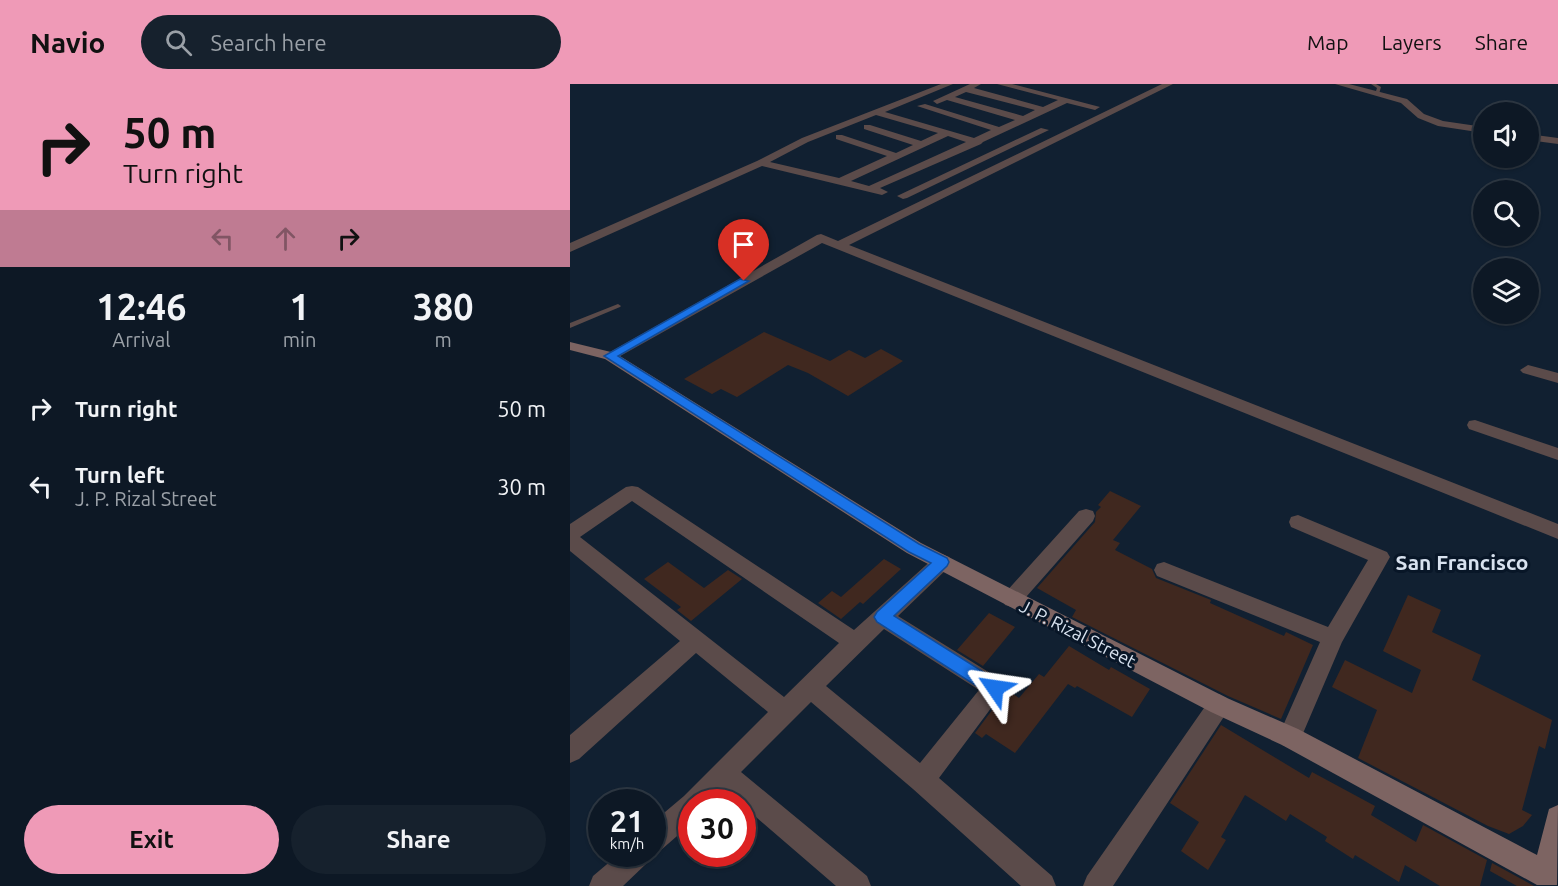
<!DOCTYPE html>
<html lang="en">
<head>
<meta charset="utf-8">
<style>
  body { margin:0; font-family:Ubuntu,sans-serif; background:#16212d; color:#f1f3f6; height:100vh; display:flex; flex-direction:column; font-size:22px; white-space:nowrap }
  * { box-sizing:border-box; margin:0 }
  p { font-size:20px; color:#9aa0a7 }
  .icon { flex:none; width:33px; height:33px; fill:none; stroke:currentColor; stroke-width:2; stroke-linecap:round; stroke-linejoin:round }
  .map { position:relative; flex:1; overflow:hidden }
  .details { display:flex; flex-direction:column; background:#0d1825; width:570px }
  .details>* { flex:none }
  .guide { background:#ef9ab7; color:#111; overflow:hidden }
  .buttons { position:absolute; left:903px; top:18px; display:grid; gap:12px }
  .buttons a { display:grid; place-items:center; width:66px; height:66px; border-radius:50%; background:#0d1825; box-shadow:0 2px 4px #0004,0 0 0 2px #2d3742; font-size:30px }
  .speed { position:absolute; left:18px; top:705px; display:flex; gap:12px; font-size:30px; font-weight:700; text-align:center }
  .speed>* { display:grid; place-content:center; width:78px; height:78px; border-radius:50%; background:#0d1825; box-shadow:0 2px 4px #0004,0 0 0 2px #2d3742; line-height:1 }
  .speed small { font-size:15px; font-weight:400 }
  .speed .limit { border:9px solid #d22; background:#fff; color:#111 }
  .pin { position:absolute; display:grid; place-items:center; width:51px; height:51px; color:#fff; margin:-62px -26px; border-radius:50% 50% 50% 0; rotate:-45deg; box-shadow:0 0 6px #0007 }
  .pin .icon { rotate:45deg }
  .me { position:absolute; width:66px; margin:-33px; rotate:302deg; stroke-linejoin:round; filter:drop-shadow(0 0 4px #0008) }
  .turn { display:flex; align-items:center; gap:21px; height:126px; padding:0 24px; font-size:27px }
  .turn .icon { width:78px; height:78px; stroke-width:2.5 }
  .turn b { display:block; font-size:42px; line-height:51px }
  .lanes { display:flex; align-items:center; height:57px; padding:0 24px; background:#0003; justify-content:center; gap:30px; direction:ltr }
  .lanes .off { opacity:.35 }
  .eta { display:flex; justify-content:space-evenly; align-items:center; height:102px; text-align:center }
  .eta b { font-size:36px; font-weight:700; line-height:42px }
  .button { display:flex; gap:12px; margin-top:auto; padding:12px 24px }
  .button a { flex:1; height:69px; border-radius:36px; background:#ef9ab7; color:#111; font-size:24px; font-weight:700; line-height:69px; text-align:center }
  .button a+a { background:#16212d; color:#f1f3f6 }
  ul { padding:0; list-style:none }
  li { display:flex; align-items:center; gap:18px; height:78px; padding:0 24px }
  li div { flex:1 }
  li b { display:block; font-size:22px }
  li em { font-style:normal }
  header { display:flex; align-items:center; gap:36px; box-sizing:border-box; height:84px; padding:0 30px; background:#ef9ab7; color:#111 }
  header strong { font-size:28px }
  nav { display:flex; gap:33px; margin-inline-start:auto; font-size:21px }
  .search { width:420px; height:54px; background:#16212d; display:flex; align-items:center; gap:15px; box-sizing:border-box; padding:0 21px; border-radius:33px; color:#9aa0a7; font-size:22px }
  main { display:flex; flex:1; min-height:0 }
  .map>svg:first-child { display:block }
  .building { fill:#40281f }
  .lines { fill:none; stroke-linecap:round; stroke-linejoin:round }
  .lane { fill:#5b4b4a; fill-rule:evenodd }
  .street { fill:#5b4b4a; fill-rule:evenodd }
  .secondary { fill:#7d6462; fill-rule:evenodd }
  .route { fill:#1a73e8; stroke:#114b97; stroke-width:1.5 }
  .labels { text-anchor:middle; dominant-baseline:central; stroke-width:6; stroke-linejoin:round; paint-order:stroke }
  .street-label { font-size:18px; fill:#d8e2ef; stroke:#081627 }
  .quarter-label { font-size:21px; font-weight:bold; fill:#d8e2ef; stroke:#081627 }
</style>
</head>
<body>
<header>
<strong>Navio</strong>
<div class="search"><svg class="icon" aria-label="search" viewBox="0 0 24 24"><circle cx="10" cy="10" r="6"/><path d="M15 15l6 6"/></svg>Search here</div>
<nav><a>Map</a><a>Layers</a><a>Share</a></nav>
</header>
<main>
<section class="details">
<div class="guide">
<div class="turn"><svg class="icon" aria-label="right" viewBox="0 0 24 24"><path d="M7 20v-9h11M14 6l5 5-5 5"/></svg><div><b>50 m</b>Turn right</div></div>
<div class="lanes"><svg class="icon off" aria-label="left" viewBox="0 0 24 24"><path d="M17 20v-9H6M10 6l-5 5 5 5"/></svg><svg class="icon off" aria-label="ahead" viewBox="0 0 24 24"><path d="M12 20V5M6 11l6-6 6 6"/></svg><svg class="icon" aria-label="right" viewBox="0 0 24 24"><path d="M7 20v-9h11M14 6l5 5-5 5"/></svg></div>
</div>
<div class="eta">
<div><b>12:46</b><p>Arrival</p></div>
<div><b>1</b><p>min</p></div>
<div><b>380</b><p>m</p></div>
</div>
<ul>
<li><svg class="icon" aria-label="right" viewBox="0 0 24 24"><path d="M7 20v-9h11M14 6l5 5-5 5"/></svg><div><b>Turn right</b></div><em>50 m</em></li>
<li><svg class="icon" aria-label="left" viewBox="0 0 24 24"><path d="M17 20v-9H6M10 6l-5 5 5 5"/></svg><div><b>Turn left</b><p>J. P. Rizal Street</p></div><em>30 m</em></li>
</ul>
<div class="button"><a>Exit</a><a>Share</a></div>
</section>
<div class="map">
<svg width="988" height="802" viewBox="0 0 988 802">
  <rect width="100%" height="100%" fill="#112031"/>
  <path class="building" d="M 194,248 L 260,277 L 279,266 L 295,274 L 311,265 L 333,277 L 278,312 L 238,289 L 218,281 L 167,313 L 151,305 L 142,310 L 114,295 Z
    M 540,407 L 571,422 L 543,456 L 550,459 L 545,466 L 582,485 L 586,494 L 641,516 L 640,519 L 714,552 L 716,548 L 743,561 L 711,635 L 658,612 L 502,533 L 506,526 L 467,504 L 525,438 L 526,428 L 531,423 L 528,421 Z
    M 314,475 L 331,485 L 293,520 L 290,518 L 271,535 L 248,519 L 262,507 L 271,513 Z
    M 98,478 L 134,504 L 158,486 L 172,495 L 121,537 L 107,526 L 111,523 L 74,495 Z
    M 838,511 L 871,526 L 862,548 L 911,571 L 902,596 L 982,636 L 975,665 L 969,662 L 952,726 L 962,731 L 953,742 L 939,750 L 918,742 L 788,674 L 807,626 L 762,603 L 775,576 L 842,609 L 851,586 L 813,567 Z
    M 419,529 L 445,543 L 413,582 L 387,566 Z
    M 499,562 L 539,586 L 541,583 L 580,605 L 562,633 L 507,602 L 505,604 L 498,600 L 445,669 L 416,650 L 412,654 L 405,649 L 437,606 L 449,614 L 469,590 L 474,593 Z
    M 651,641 L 739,694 L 742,688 L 805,722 L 801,731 L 846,758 L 853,741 L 917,776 L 910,802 L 870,802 L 835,781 L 829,798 L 785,771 L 783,775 L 755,757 L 757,753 L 720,730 L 716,737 L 675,711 L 651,753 L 656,756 L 638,786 L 611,767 L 629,738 L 600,719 Z
    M 922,779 L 964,802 L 947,802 L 920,787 Z"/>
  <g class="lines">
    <path class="lane" d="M 801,0 L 806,0 L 811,3 L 809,10 L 805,10 L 807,4 Z
      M 48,220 L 51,222 L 50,223 L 0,244 L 0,239 Z"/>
    <path class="street" d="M 371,0 L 383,0 L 315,28 L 404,54 L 421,46 L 347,22 L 355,20 L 429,43 L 445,36 L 377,16 L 367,20 L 363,17 L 400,0 L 411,0 L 404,4 L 473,23 L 488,16 L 427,0 L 442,0 L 530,23 L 525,26 L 497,19 L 413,58 L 411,60 L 310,104 L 318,108 L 312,111 L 192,82 L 0,168 L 0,159 L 187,77 L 232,54 ZM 396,8 L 465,26 L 453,32 L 385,13 ZM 306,31 L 368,49 L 351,57 L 300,41 L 294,41 L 294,45 L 343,61 L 326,69 L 272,51 L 266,51 L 266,55 L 317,72 L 269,94 L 200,78 L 238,58 ZM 378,52 L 396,58 L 299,102 L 281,97 Z
      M 592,0 L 603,0 L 279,161 L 988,440 L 988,455 L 252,159 L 45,275 L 35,275 L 33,272 L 247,151 L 251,150 L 268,157 Z
      M 765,0 L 779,0 L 837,15 L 854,30 L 873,37 L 914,43 L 914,49 L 868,42 L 848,34 L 831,19 Z
      M 471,44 L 479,46 L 337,114 L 333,115 L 327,112 Z
      M 958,50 L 988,54 L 988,60 L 958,56 Z
      M 958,281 L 988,289 L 988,299 L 953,289 L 950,286 Z
      M 905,336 L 988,364 L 988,376 L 899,345 L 897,341 L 899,337 Z
      M 62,402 L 68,403 L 284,546 L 365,473 L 372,470 L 379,473 L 382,478 L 379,483 L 328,532 L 433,597 L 436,604 L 369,694 L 482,792 L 486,802 L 451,802 L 343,705 L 241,618 L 171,688 L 297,792 L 301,802 L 266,802 L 172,721 L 172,718 L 169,718 L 154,705 L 141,718 L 122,718 L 122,739 L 91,766 L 81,770 L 77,779 L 53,802 L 19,802 L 23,792 L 49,770 L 82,770 L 82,739 L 114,712 L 198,628 L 126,569 L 9,675 L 0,679 L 0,651 L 110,557 L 0,467 L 0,440 L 56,403 ZM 62,417 L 269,559 L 214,613 L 10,453 ZM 314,545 L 409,606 L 350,679 L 256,602 Z
      M 516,425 L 523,427 L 525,432 L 523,437 L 449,521 L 442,523 L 435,521 L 432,515 L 435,509 L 509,427 Z
      M 728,431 L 817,468 L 820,473 L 772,558 L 728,661 L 720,664 L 712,661 L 708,653 L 750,558 L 587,492 L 584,486 L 587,480 L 594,478 L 758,543 L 798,476 L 721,443 L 719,438 L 721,433 Z
      M 649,610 L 657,614 L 661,621 L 657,628 L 543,802 L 513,802 L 517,792 L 641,614 Z"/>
    <path class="secondary" d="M 0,258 L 45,269 L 351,459 L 657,614 L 728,645 L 967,771 L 979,725 L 988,721 L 987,801 L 967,801 L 712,661 L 641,628 L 337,469 L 35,275 L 0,266 Z"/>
  </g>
  <path class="route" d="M 170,195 L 179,197 L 48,272 L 349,460 L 377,474 L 379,478 L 377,482 L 324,532 L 431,599 L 433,604 L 431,610 L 425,612 L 419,610 L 307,538 L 304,533 L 307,528 L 361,479 L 339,468 L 34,272 Z"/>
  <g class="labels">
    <g class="street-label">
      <text transform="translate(508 549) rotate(27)">J. P. Rizal Street</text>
    </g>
    <g class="quarter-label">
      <text x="892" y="478">San Francisco</text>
    </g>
  </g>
</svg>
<div class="buttons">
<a><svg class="icon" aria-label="sound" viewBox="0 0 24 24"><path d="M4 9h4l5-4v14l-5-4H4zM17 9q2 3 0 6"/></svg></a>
<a><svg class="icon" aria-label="search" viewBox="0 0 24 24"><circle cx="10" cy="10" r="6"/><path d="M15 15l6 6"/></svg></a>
<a><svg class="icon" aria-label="layers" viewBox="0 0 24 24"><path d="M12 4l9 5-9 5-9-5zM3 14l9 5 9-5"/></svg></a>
</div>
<div class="speed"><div>21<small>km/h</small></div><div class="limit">30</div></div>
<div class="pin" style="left:174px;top:197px;background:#d93025"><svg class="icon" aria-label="arrive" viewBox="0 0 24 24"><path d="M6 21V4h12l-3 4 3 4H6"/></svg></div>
<svg class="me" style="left:425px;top:604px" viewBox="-20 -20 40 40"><path d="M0-17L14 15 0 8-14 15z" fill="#1a73e8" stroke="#fff" stroke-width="4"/></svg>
</div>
</main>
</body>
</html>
